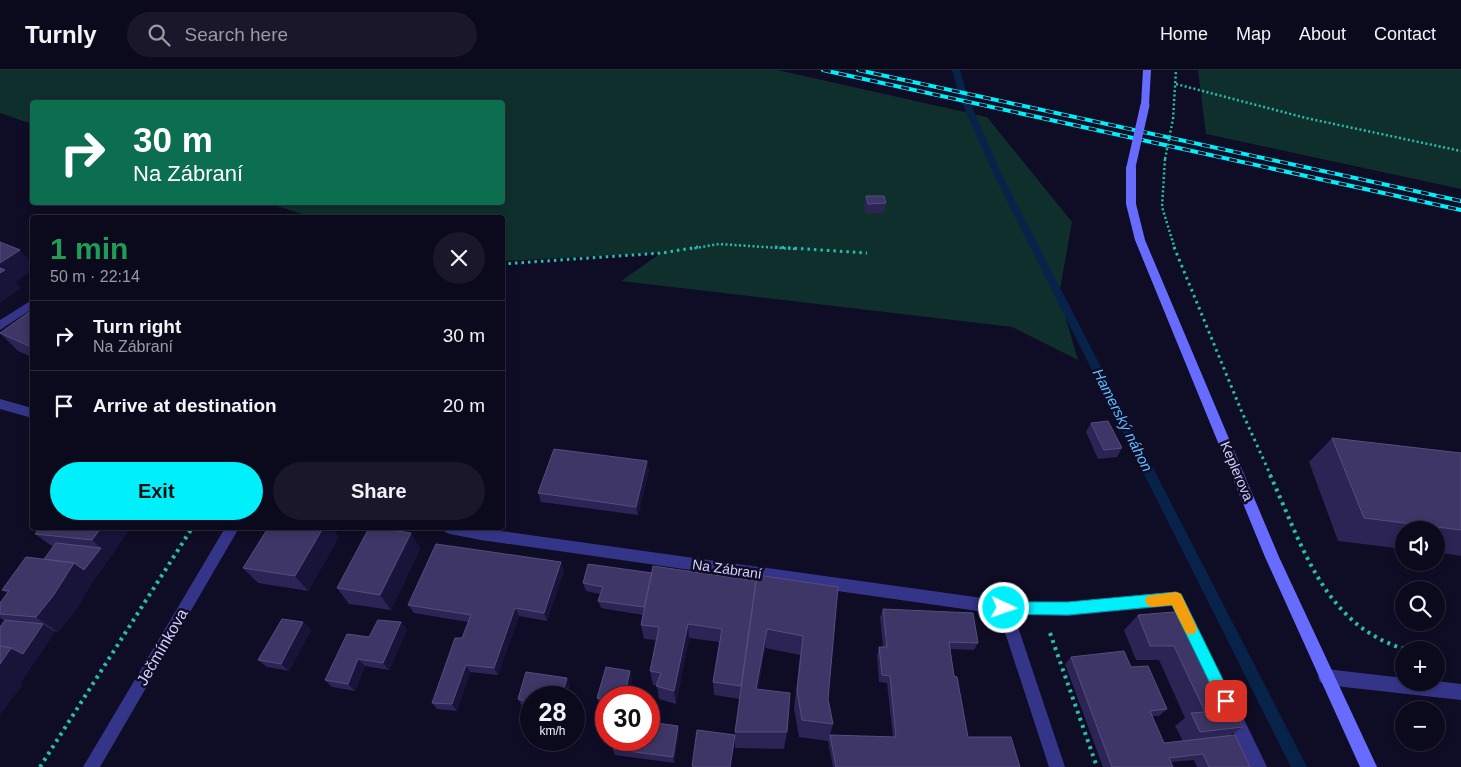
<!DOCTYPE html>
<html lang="en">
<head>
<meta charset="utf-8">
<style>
  body { margin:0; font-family:Arial,sans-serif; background:#191729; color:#f1f3f6; height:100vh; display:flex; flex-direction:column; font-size:19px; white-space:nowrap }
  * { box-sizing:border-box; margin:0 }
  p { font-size:16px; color:#9a9aa3 }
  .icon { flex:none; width:28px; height:28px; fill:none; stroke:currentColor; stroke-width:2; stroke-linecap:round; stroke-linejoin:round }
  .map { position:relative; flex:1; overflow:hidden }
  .details { position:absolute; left:30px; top:145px; width:475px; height:315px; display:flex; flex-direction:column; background:#0b091c; border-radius:5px; box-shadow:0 2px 8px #0003,0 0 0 1px #2b2a3b }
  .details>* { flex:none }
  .top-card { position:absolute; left:30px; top:30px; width:475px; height:105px; border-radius:5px; box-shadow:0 2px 8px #0003,0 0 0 1px #2b2a3b; background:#0b6e4f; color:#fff; overflow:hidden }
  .controls { position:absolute; left:1395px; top:451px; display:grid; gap:10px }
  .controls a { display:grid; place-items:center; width:50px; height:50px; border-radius:50%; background:#0b091c; box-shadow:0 2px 8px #0003,0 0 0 1px #2b2a3b; font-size:25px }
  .speed { position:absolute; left:520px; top:616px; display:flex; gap:10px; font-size:25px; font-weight:700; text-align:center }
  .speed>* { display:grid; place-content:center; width:65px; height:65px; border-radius:50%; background:#0b091c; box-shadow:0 2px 8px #0003,0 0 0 1px #2b2a3b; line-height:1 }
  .speed small { font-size:12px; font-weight:400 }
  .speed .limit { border:8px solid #d22; background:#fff; color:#111 }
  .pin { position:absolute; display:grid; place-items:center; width:42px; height:42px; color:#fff; margin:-21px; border-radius:10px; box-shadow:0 2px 8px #0006 }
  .me { position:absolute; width:55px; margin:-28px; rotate:93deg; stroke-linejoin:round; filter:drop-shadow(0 0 4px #0008) }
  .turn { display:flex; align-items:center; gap:18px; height:105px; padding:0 20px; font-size:22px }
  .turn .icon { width:65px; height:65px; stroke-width:2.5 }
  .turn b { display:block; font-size:35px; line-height:42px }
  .round { display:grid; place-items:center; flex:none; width:52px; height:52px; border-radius:26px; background:#191729 }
  .headline { display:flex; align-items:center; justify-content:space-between; height:85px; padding:0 20px }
  h1 { font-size:30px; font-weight:700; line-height:38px; color:#1e9e55 }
  .button { display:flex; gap:10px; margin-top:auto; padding:10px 20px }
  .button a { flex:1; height:58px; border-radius:30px; background:#00f0fb; color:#111; font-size:20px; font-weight:700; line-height:58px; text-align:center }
  .button a+a { background:#191729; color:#f1f3f6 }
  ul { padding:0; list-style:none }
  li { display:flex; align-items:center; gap:15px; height:70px; padding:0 20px; border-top:1px solid #2b2a3b }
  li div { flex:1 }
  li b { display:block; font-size:19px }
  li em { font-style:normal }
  header { display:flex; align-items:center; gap:30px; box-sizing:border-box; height:70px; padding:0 25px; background:#0b091c; border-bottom:1px solid #2b2a3b }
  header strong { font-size:24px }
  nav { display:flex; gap:28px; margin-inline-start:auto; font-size:18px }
  .search { width:350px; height:45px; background:#191729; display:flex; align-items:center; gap:12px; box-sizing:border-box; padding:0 18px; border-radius:28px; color:#9a9aa3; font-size:19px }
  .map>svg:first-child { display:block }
  .green { fill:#0f2f2d }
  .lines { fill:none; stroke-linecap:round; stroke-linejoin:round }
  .stream { fill:#082349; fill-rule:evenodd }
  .path-far2 { stroke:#24bfad; stroke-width:2.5; stroke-dasharray:2 2.5; stroke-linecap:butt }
  .path-far1 { stroke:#24bfad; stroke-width:3; stroke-dasharray:2.5 4; stroke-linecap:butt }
  .path { stroke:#24bfad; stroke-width:4; stroke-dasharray:3 4.5; stroke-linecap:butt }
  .street { fill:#343588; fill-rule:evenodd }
  .secondary { fill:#676cff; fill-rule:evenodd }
  .rail-casing { stroke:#00f0fb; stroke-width:4 }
  .rail { stroke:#0f0c25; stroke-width:2.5; stroke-dasharray:8; stroke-linecap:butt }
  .path-bridge { stroke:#24bfad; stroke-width:2.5; stroke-dasharray:2 2.5; stroke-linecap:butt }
  .secondary-bridge { stroke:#676cff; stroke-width:9 }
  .wall { fill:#2b2454 }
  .shaded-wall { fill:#181339 }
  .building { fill:#3d3666; stroke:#544e7e }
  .route { fill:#00f0fb; stroke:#009ca3 }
  .slow { fill:#f59e0b }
  .labels { text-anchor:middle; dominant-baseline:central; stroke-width:5; stroke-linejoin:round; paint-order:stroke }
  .street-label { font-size:14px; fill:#d3d0ff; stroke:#0f0c25 }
  .water-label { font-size:15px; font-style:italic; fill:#5ebdff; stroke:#0f0c25 }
  .near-street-label { font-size:16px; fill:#d3d0ff; stroke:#0f0c25 }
</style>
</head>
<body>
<header>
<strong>Turnly</strong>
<div class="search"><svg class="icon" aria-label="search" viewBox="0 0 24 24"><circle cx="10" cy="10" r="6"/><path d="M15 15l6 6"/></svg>Search here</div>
<nav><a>Home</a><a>Map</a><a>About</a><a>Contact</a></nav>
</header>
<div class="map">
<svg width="1461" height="697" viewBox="0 0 1461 697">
  <rect width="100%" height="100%" fill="#0f0c25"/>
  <path class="green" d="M 0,0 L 777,0 L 987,47 L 1072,152 L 1059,225 L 1078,290 L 1012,257 L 621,211 L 661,183 L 503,191 L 502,148 L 312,147 L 267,133 L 502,132 L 502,32 L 32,32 L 32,54 L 0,43 Z
    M 1198,0 L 1461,0 L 1461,119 L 1206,64 Z"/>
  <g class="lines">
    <path class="stream" d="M 952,0 L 960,0 L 967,25 L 1000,101 L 1307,697 L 1291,697 L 992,101 L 959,25 Z"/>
    <path class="path-far2" d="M 1176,14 L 1306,48 L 1461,81
      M 1173,49 L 1176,0
      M 1165,89 L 1162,137 L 1175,179
      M 690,179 L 719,174 L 795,179"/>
    <path class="path-far1" d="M 775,177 L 867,183
      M 1174,177 L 1241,340 L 1271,406
      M 502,194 L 662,183 L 698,177"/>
    <path class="path" d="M 1270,405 C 1303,476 1324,557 1408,580
      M 1050,563 L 1097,697
      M 40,697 L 192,458"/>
    <path class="street" d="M 32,230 L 32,239 L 0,260 L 0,250 Z
      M 0,329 L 32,338 L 32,348 L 0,339 Z
      M 225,458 L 239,458 L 100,697 L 83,697 Z
      M 443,458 L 479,458 L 1004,531 L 1068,532 L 1176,522 L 1181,524 L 1197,555 L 1194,560 L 1189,562 L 1184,560 L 1172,536 L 1068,546 L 1014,545 L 1065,697 L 1049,697 L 999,544 L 481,470 L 450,464 L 445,462 Z
      M 1326,599 L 1404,608 L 1404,612 L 1436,611 L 1461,614 L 1461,630 L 1326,615 L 1320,612 L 1318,607 L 1320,602 Z
      M 1233,637 L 1239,639 L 1267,697 L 1250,697 L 1225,645 L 1227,639 Z"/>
    <path class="secondary" d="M 1143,0 L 1151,0 L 1149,35 L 1145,38 L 1141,35 Z
      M 1131,94 L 1136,97 L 1136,134 L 1145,170 L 1279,487 L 1377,697 L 1360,697 L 1265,487 L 1135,170 L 1126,134 L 1126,97 Z"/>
    <g class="rail-casing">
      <path id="rail" d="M 823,0 L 1461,140
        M 858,0 L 1461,131"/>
    </g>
    <use href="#rail" class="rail"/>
    <path class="path-bridge" d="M 1165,89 L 1173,49"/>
    <path class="secondary-bridge" d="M 1131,97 L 1145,35"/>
  </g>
  <path class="wall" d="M 866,126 L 886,133 L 884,143 L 866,143 L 864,136 Z
    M 32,240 L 32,287 L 18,281 L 0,263 Z
    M 1091,353 L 1122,378 L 1117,387 L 1098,389 L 1086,362 Z
    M 1332,368 L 1461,383 L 1461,486 L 1436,482 L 1436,460 L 1404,460 L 1404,479 L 1338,471 L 1309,392 Z
    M 647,391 L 649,400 L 638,445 L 541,432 L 538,423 Z
    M 130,458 L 111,486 L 95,508 L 75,541 L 58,562 L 55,561 L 55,562 L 20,613 L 23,614 L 0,644 L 0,557 L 5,551 L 0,548 L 0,533 L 7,523 L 2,520 L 44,489 L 53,477 L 35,464 Z
    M 411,463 L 420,479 L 391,540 L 349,534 L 337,518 Z
    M 339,467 L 308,521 L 258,513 L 243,498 Z
    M 564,500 L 547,551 L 519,546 L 498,605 L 470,602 L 457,641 L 437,639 L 432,633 L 462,568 L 468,552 L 414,543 L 408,535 Z
    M 652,503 L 838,517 L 828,629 L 833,654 L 830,665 L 893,667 L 887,613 L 879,612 L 877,585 L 879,577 L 883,577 L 880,547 L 883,539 L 978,573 L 974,580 L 950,579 L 954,606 L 968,667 L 1020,697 L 833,697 L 828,671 L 799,667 L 794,639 L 800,585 L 765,578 L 758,620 L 787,662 L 784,679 L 735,678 L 735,662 L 740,629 L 714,625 L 713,612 L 719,572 L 689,568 L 676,634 L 659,629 L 657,615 L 653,615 L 650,601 L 656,570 L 644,569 L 641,555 L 643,545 L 601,538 L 598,531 L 600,524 L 586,521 L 583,513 Z
    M 1185,541 L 1243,657 L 1229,666 L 1250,697 L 1197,697 L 1194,690 L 1171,692 L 1173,697 L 1103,697 L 1065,594 L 1071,587 L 1131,597 L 1167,639 L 1159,646 L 1152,646 L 1164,673 L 1183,671 L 1175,656 L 1185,648 L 1159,590 L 1136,590 L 1124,560 L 1138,545 Z
    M 303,552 L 311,560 L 289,601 L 267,597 L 258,590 Z
    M 401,552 L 407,560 L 389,600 L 365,596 L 355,621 L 332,617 L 325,610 L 369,567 Z
    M 632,608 L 628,628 L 606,628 L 606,636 L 600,635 L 597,628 Z
    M 570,615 L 566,628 L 531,628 L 531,638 L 522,636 L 518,629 Z
    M 679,663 L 674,693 L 615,685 L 613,679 Z"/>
  <path class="shaded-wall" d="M 20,180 L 32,194 L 32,200 L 16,212 L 21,218 L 0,233 L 0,193 Z
    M 647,391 L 649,400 L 638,445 L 636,437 Z
    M 101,458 L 130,458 L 111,486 L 95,508 L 75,541 L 58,562 L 36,547 L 74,493 L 101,478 L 92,470 Z
    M 323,458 L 332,458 L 339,467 L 308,521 L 295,506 Z
    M 411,463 L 420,479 L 391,540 L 380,525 Z
    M 561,492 L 564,500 L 547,551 L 544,543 Z
    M 515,538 L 519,546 L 498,605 L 494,598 Z
    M 303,552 L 311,560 L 289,601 L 281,594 Z
    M 401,552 L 407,560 L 389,600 L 383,593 Z
    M 43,554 L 55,562 L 20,613 L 23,614 L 0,644 L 0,594 L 11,578 Z
    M 688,554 L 689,568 L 676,634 L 674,621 Z
    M 767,559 L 765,578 L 755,637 L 756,619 Z
    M 358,589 L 365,596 L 355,621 L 348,614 Z
    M 466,595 L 470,602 L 457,641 L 452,634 Z
    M 630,601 L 632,608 L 628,628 L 624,628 Z
    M 567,608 L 570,615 L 566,628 L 561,628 Z
    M 678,656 L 679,663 L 674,693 L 673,687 Z
    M 735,665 L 735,671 L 731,697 L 730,697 Z"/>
  <path class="building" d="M 866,126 L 884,126 L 886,133 L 868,134 Z
    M 0,172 L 20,180 L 0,193 Z
    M 0,198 L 5,200 L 0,203 Z
    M 32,240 L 32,274 L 29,276 L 0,263 Z
    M 1108,351 L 1122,378 L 1104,380 L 1091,353 Z
    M 1332,368 L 1461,383 L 1461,460 L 1364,448 Z
    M 554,379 L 647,391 L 636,437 L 538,423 Z
    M 40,458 L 101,458 L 92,470 L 35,464 Z
    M 268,458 L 323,458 L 295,506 L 243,498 Z
    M 369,458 L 377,458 L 411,463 L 380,525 L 337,518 Z
    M 56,473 L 101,478 L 84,500 L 74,493 L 44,489 Z
    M 436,474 L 561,492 L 544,543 L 515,538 L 494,598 L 466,595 L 452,634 L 432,633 L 455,568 L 462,568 L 471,545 L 408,535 Z
    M 26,487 L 74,493 L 53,526 L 36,547 L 0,544 L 0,533 L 9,521 L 2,520 Z
    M 588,494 L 652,503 L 644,537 L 598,531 L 603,517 L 583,513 Z
    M 653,496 L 756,511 L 741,616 L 713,612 L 722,559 L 688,554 L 674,621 L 656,616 L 661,603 L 650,601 L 659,557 L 641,555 Z
    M 757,505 L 838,517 L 828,629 L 833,654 L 802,650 L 797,621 L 803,566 L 767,559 L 756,619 L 790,623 L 787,662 L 735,662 Z
    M 883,539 L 973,543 L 978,573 L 949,572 L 954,606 L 957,607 L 968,667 L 1011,667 L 1020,697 L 836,697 L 830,665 L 896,667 L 890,606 L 882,605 L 879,577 L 887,577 Z
    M 1185,541 L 1243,657 L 1200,662 L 1191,643 L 1205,642 L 1174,576 L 1150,576 L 1138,545 Z
    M 282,549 L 303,552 L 281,594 L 258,590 Z
    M 5,550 L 43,554 L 23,584 L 11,578 L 0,576 L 0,557 Z
    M 378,550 L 401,552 L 383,593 L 358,589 L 348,614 L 325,610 L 347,564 L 369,567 Z
    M 0,576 L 11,578 L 0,594 Z
    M 1124,581 L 1131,597 L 1148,596 L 1167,639 L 1150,641 L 1164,673 L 1235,665 L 1250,697 L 1209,697 L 1203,684 L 1169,688 L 1173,697 L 1112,697 L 1071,587 Z
    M 606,597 L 630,601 L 624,628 L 606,628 L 606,629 L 597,628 Z
    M 526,602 L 567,608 L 561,628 L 531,628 L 531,632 L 518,629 Z
    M 649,652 L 678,656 L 673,687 L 613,679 L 615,670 L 649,670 Z
    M 697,660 L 735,665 L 730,697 L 696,697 L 692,696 Z"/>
  <path class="route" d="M 1176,522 L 1181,524 L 1231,626 L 1234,631 L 1231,636 L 1226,639 L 1221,636 L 1172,535 L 1068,545 L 1004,544 L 999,543 L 997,538 L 999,534 L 1004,532 L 1068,532 Z"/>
  <path class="slow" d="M 1176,522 L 1181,524 L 1195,554 L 1197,558 L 1195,563 L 1190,565 L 1186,563 L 1172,535 L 1152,537 L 1147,535 L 1145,531 L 1147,526 Z"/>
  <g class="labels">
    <g class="street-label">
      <text transform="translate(1237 401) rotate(67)">Keplerova</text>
      <text transform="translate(727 499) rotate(8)">Na Zábraní</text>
    </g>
    <g class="water-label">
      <text transform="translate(1123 350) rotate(63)">Hamerský náhon</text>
    </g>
    <g class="near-street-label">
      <text transform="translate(162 577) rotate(-60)">Ječmínkova</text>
    </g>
  </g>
</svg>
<div class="controls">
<a><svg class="icon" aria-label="sound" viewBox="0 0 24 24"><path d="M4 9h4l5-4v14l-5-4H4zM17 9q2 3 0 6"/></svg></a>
<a><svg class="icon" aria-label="search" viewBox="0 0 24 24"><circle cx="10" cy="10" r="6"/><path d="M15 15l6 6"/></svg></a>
<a>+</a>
<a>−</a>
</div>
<div class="speed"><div>28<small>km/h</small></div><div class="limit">30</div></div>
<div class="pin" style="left:1226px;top:631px;background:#d93025"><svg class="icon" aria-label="arrive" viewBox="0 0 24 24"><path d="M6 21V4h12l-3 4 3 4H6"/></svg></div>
<svg class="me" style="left:1004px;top:538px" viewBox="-20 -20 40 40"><circle r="17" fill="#00f0fb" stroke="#fff" stroke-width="3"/><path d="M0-11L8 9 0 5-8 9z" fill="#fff"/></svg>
<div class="top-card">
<div class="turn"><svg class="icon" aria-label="right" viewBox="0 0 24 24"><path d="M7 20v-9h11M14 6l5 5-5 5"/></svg><div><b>30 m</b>Na Zábraní</div></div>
</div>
<section class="details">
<div class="headline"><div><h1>1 min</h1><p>50 m · 22:14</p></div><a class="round"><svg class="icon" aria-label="close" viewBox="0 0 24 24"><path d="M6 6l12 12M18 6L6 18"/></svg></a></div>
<ul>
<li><svg class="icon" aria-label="right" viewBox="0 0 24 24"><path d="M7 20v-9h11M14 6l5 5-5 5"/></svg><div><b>Turn right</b><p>Na Zábraní</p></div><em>30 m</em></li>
<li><svg class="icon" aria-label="arrive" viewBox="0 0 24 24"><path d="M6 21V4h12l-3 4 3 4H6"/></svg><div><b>Arrive at destination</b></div><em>20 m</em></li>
</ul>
<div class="button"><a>Exit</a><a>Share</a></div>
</section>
</div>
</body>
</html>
